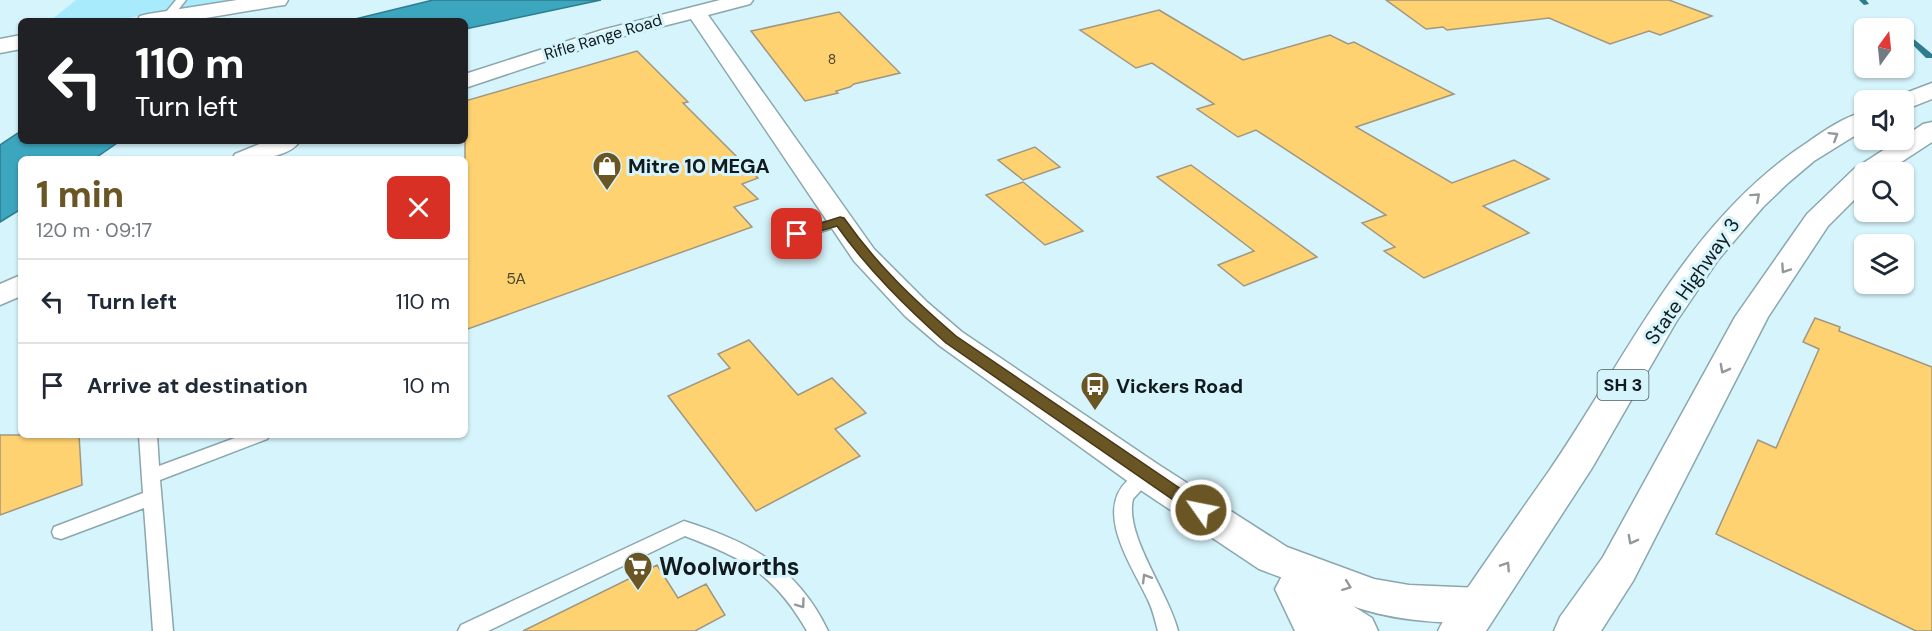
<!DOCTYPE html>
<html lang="en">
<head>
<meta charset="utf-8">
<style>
  body { margin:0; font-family:"DM Sans",sans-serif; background:#f6f6f7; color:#1f2937; height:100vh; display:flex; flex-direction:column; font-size:22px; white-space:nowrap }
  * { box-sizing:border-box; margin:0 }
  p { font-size:20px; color:#747a83 }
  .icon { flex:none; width:33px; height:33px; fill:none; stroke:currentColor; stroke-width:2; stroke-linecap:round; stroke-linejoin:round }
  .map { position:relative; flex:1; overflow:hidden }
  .side { position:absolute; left:18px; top:156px; width:450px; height:282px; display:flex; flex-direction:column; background:#fff; border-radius:9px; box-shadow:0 2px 4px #0004 }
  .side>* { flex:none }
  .top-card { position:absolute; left:18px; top:18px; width:450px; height:126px; border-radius:9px; box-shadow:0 2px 4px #0004; background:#202124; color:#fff; overflow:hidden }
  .needle { width:39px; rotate:15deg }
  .buttons { position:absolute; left:1854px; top:18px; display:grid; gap:12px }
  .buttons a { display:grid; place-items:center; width:60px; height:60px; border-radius:9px; background:#fff; box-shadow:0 2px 4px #0004; font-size:30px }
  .pin { position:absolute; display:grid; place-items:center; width:51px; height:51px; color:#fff; margin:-26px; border-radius:12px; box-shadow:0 3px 9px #0006 }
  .me { position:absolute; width:66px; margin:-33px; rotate:303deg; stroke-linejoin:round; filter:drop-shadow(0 0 4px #0008) }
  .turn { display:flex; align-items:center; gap:21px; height:126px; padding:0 18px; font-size:27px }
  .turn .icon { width:78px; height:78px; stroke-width:2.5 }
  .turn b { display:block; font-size:42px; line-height:51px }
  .round { display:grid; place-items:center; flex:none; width:63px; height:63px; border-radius:9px; background:#f6f6f7 }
  .headline { display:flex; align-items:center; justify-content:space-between; height:102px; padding:0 18px }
  h1 { font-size:36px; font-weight:800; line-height:45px; color:#6a5524 }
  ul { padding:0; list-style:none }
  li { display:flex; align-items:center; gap:18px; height:84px; padding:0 18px; border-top:2px solid #e0e1e3 }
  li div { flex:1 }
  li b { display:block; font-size:22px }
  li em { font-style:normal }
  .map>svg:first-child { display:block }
  .green { fill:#a8ebfc }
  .water { fill:#3ca6be; stroke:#2f7c8e; stroke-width:1.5 }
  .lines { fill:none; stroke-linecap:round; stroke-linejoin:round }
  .stream { fill:#2f7c8e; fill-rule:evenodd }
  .building { fill:#fed271; stroke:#a19781; stroke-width:1.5 }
  .service-casing { stroke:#8ba7ae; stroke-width:3 }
  .minor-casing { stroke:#8ba7ae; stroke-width:3 }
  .tertiary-casing { stroke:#8ba7ae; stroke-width:3 }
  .trunk-casing { stroke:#8ba7ae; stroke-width:3 }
  .service { fill:#fff; fill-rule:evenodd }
  .minor { fill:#fff; fill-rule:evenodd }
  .tertiary { fill:#fff; fill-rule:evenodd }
  .trunk { fill:#fff; fill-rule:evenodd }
  .oneway { stroke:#94989a }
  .route { fill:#6a5524; stroke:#453717; stroke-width:1.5 }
  .labels { text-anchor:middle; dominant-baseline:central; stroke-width:6; stroke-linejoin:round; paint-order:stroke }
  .far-number-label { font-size:14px; fill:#4c4933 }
  .far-street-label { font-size:16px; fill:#111b1e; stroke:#d6f4fc }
  .number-label { font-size:16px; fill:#4c4933 }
  .shield { fill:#d6f4fc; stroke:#4c5c61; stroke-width:1.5 }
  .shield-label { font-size:18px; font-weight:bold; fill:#111b1e }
  .poi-label { font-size:20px; font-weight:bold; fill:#111b1e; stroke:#d6f4fc; text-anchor:start }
  .street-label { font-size:20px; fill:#111b1e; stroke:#d6f4fc }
  .near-poi-label { font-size:24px; font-weight:bold; fill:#111b1e; stroke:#d6f4fc; text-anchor:start }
</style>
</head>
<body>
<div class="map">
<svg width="1932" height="631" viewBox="0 0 1932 631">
  <rect width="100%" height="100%" fill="#d6f4fc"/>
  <path class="green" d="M 76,0 L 230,0 L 110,21 L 50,21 Z"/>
  <path class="water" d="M 433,0 L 601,0 L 465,29 L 465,21 L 347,21 Z
    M 21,131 L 21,141 L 120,141 L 94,159 L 21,159 L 21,209 L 0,222 L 0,145 Z"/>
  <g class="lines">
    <path class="stream" d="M 1859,0 L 1866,0 L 1869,4 L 1864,5 Z
      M 1887,21 L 1891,21 L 1901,28 L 1893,28 L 1887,23 Z
      M 1904,31 L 1932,54 L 1932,58 L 1926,58 L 1904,36 Z"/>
  </g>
  <path class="building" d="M 1386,0 L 1669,0 L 1712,16 L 1660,35 L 1649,31 L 1610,44 L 1549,18 L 1447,30 L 1443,27 L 1426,29 Z
    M 1159,10 L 1243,60 L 1330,35 L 1348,44 L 1354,42 L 1454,94 L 1356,127 L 1452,183 L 1514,160 L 1549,179 L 1483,206 L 1529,233 L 1424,278 L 1384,251 L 1395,247 L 1362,223 L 1386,215 L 1256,130 L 1238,137 L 1197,109 L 1214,104 L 1152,63 L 1136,68 L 1080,30 Z
    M 839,12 L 900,73 L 854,84 L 850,87 L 836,91 L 838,93 L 805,101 L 751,31 Z
    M 637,51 L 688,102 L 683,103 L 758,178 L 742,184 L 758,199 L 734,207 L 752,227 L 465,330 L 465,101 Z
    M 1035,147 L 1060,167 L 1023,180 L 998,160 Z
    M 1191,165 L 1317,257 L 1244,286 L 1218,265 L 1254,251 L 1157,177 Z
    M 1023,182 L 1083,231 L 1045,245 L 986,195 Z
    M 1815,318 L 1840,327 L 1839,331 L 1932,367 L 1932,631 L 1916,631 L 1716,534 L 1758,440 L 1776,448 L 1819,349 L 1803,342 Z
    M 749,340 L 798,395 L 832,378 L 866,413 L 835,429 L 860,456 L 756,511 L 668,396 L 730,368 L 718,354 Z
    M 0,435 L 79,435 L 82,485 L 0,515 Z
    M 657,565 L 678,598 L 706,584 L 725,615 L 695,631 L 523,631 Z"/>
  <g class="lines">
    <g class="service-casing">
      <path id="service" d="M 176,0 L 186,0 L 170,20 L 162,20 L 161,18 Z
        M 840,217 L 845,218 L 847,221 L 845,224 L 783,244 L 776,240 L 778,237 Z
        M 139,435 L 157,435 L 159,466 L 243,435 L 270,435 L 267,439 L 160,480 L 173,631 L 153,631 L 144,508 L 61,539 L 54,537 L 52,532 L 54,527 L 143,493 Z
        M 1146,468 L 1152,470 L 1155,475 L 1133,499 C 1124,535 1169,593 1178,631 L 1158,631 C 1155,620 1153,610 1148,600 C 1133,567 1094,513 1127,481 C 1133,475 1138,471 1146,468 Z
        M 684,521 C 749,542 797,566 828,631 L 807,631 C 774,574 745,559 685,536 L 488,631 L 458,631 L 461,625 Z"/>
    </g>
    <g class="minor-casing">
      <path id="minor" d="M 720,0 L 753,0 L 750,4 L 708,15 L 874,249 L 927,302 L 962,332 L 1159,465 L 1287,547 L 1374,579 L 1409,585 L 1480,588 L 1494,593 L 1500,605 L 1494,617 C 1461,629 1386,619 1353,606 L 1372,618 L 1378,631 L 1326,631 L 1283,601 L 1277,589 L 1283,578 L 1259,569 L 1133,485 L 940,346 L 905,316 L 854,261 L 691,19 L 616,38 L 465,88 L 465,74 L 602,30 Z
        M 267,141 L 300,141 C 287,160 252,159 232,159 L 235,154 Z
        M 21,275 L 21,296 L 0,305 L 0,284 Z"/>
    </g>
    <g class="tertiary-casing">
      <path id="tertiary" d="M 237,0 L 288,0 L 285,5 L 277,6 L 188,21 L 137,21 L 140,16 L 148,14 Z
        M 21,35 L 21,49 L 0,53 L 0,39 Z"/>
    </g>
    <g class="trunk-casing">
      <path id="trunk" d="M 1932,83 L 1932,99 L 1904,110 L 1904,100 L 1893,100 L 1895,97 Z
        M 1864,112 L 1864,130 L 1814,161 L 1788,183 L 1763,207 L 1718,260 L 1676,322 L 1592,468 L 1486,631 L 1438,631 C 1446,613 1460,599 1471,583 C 1497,545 1523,508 1549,471 C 1628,356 1687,221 1808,142 C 1825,130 1844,117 1864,112 Z
        M 1932,122 L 1932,142 L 1886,172 L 1864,172 L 1864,190 L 1828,226 L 1768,317 L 1633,581 L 1601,631 L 1554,631 L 1560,617 L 1603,557 L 1735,317 L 1807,214 L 1854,169 L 1899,140 L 1904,140 L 1904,137 L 1923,124 Z
        M 1297,571 L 1312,576 L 1339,631 L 1295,631 L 1275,589 L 1282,576 Z"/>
    </g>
    <use href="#service" class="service"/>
    <use href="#minor" class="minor"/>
    <use href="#tertiary" class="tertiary"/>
    <use href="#trunk" class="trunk"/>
  </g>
  <defs><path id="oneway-chevron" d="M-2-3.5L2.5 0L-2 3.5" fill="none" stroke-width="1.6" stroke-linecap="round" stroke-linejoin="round" transform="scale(1.5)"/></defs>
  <g class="oneway">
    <use href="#oneway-chevron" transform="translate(1834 136) rotate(-32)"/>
    <use href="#oneway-chevron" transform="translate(1756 197) rotate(-42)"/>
    <use href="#oneway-chevron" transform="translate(1785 269) rotate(124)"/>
    <use href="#oneway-chevron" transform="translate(1724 369) rotate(118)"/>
    <use href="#oneway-chevron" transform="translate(1632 540) rotate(118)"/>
    <use href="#oneway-chevron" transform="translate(1506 566) rotate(-57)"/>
    <use href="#oneway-chevron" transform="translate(1146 578) rotate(-121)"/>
    <use href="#oneway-chevron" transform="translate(1347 586) rotate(21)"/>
    <use href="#oneway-chevron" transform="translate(801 604) rotate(54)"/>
  </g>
  <path class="route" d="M 840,217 L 844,218 C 877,265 913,299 956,336 L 1206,506 L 1209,510 L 1206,515 L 1201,517 L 1195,515 L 946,343 C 906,307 868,270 837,226 L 797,238 L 791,234 L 793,232 Z"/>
  <defs>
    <g id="shop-pin" transform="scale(1.5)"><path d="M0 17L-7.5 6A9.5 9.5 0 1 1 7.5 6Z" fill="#6a5524" stroke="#d6f4fc"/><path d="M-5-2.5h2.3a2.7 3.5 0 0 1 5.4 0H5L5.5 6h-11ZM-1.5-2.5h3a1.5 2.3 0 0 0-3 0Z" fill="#fff"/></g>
    <g id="bus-pin" transform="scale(1.5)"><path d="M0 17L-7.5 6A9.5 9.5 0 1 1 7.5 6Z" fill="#6a5524" stroke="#d6f4fc"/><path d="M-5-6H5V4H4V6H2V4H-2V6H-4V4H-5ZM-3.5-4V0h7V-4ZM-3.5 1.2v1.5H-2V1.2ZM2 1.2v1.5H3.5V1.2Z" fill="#fff"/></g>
    <g id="supermarket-pin" transform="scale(1.5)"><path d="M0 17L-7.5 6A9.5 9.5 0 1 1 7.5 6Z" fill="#6a5524" stroke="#d6f4fc"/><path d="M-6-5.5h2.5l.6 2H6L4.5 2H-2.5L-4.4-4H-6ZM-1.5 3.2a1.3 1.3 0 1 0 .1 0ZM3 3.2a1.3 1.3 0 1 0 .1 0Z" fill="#fff"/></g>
  </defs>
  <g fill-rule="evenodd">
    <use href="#shop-pin" x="607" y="166"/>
    <use href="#bus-pin" x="1095" y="386"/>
    <use href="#supermarket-pin" x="638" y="566"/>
  </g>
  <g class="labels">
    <g class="far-number-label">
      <text x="832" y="59">8</text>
    </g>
    <g class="far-street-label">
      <text transform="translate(603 37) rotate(-17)">Rifle Range Road</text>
    </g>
    <g class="number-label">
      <text x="516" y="278">5A</text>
    </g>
    <rect class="shield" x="1597.5" y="370" width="51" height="30" rx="4.5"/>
    <g class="shield-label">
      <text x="1623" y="385">SH 3</text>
    </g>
    <g class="poi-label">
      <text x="628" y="166">Mitre 10 MEGA</text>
      <text x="1116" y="386">Vickers Road</text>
    </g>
    <g class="street-label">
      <text transform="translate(1692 281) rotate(-55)">State Highway 3</text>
    </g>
    <g class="near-poi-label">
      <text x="659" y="566">Woolworths</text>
    </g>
  </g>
</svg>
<div class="buttons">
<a><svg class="needle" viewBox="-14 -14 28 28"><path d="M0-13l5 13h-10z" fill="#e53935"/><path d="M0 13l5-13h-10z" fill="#747a83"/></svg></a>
<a><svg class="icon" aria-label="sound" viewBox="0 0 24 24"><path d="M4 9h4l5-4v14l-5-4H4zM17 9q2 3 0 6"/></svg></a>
<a><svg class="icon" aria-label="search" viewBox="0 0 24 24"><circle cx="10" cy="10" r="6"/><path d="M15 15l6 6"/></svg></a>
<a><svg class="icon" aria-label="layers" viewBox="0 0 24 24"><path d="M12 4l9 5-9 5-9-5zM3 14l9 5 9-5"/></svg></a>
</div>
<div class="pin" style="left:797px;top:234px;background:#d93025"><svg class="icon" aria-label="arrive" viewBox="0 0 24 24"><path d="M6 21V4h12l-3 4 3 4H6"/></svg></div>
<svg class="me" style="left:1201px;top:510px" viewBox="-20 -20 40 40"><circle r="17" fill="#6a5524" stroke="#fff" stroke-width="3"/><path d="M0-11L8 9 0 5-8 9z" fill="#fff"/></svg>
<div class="top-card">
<div class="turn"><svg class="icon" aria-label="left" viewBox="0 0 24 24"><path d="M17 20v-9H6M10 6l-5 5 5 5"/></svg><div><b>110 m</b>Turn left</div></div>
</div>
<section class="side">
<div class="headline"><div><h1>1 min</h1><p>120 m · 09:17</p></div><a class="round" style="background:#d93025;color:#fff"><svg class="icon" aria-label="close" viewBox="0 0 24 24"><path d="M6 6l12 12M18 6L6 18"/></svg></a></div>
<ul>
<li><svg class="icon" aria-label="left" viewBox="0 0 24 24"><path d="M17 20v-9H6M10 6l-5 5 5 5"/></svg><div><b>Turn left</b></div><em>110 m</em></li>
<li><svg class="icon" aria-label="arrive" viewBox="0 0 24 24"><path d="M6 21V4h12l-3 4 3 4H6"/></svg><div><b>Arrive at destination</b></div><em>10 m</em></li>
</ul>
</section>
</div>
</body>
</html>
